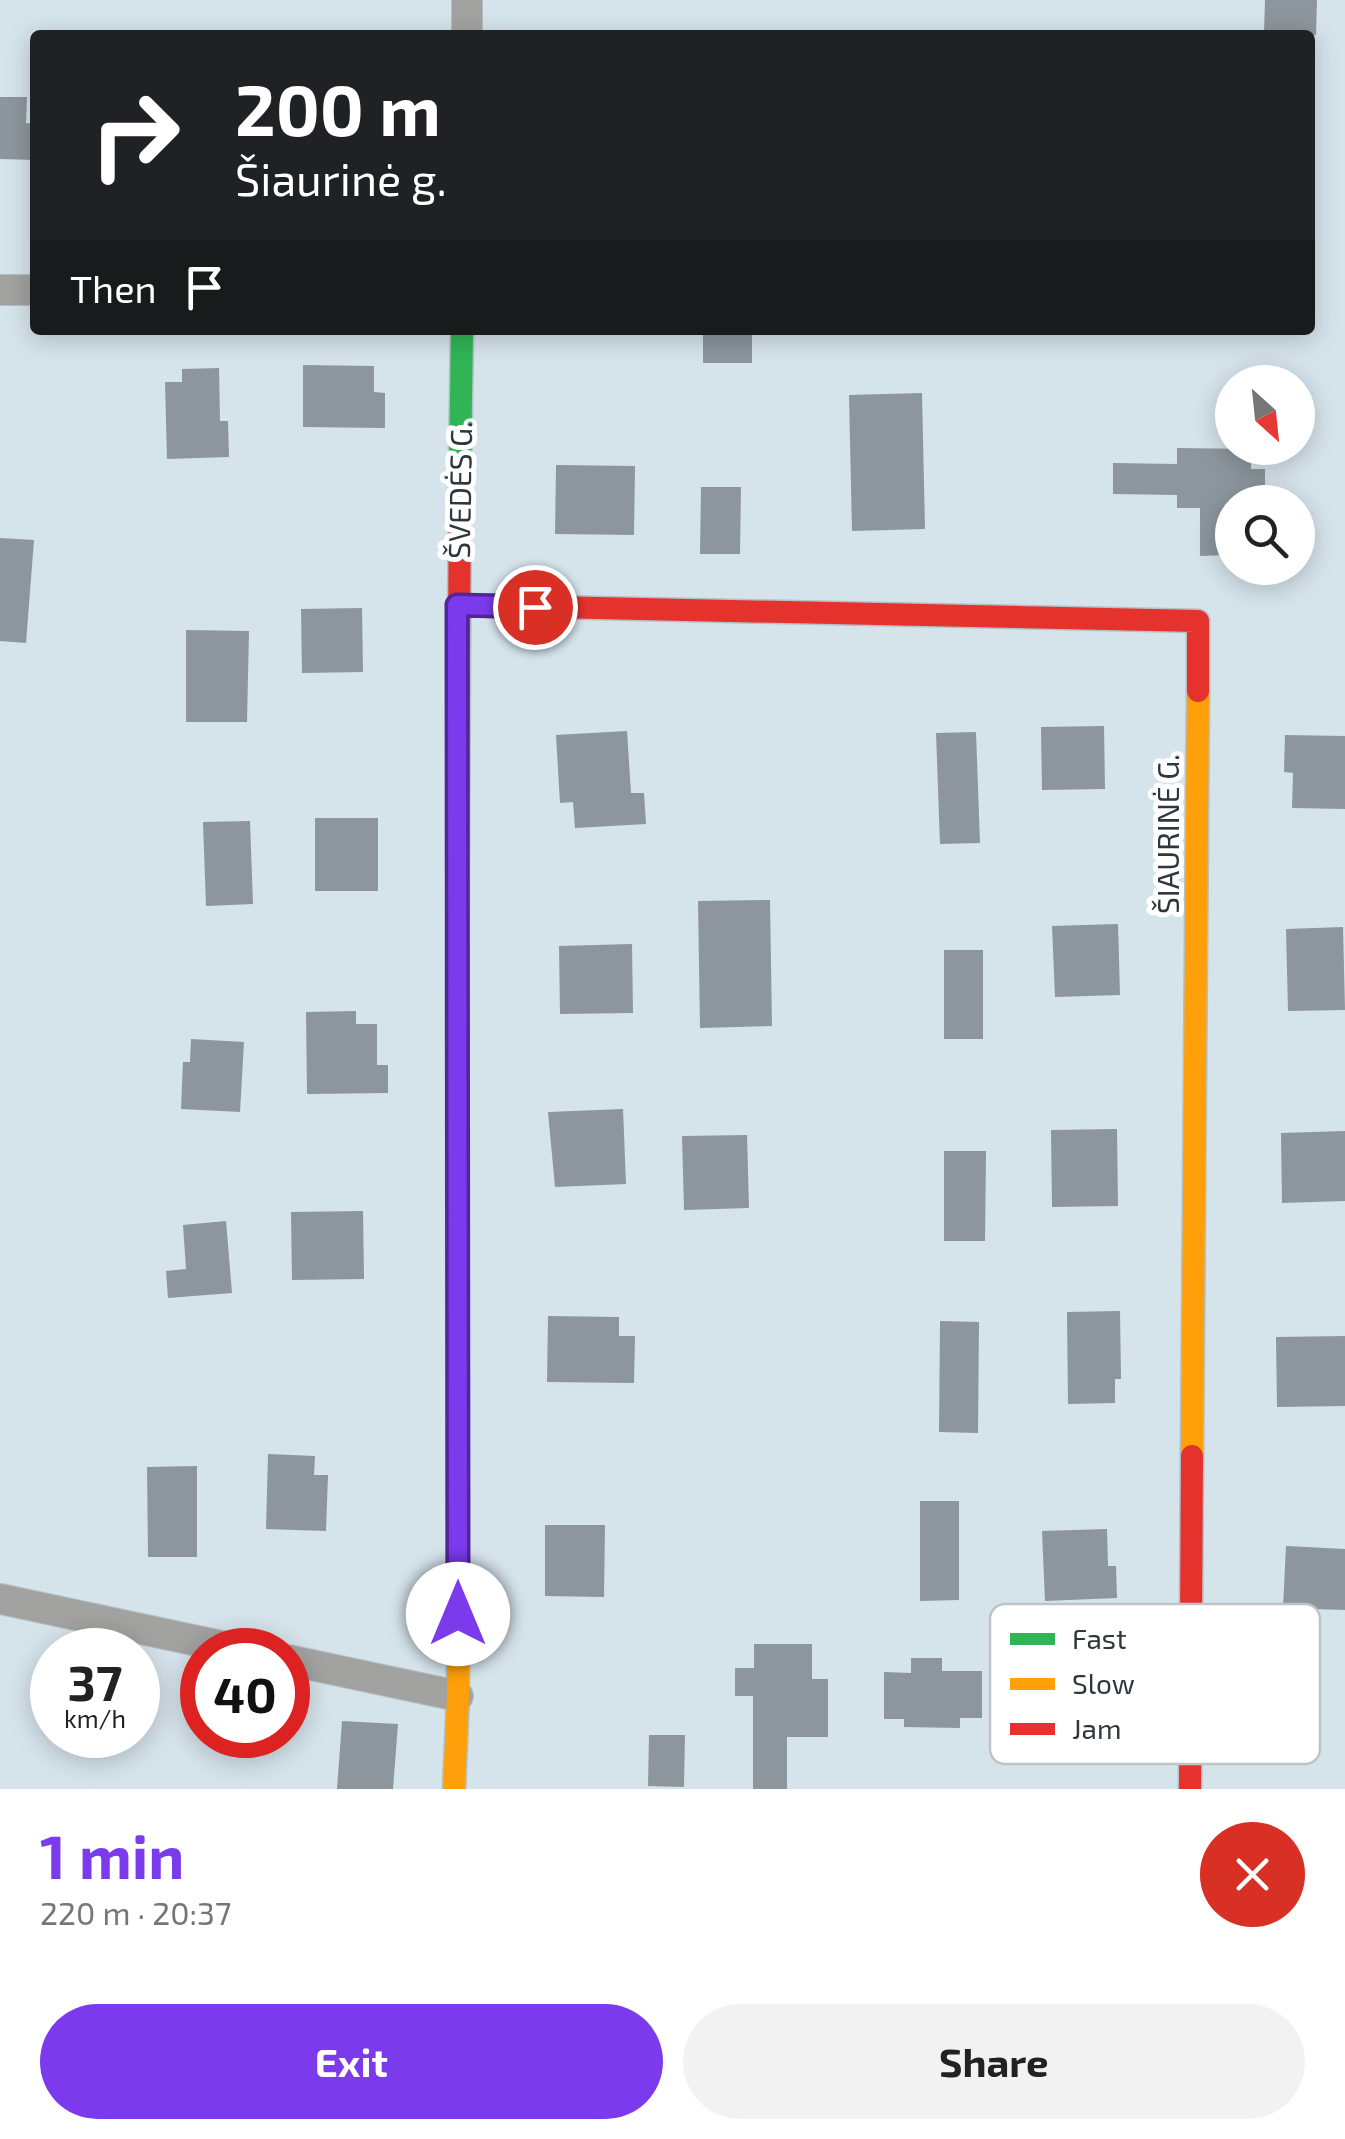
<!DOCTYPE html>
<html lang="en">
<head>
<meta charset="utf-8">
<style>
  body { margin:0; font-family:"Exo 2",sans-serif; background:#f2f2f2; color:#222; height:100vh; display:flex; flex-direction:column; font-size:38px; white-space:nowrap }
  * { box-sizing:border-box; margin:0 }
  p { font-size:32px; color:#767676 }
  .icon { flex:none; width:55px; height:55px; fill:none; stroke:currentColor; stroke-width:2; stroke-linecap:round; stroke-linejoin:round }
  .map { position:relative; height:1789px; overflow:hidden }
  .drawer { display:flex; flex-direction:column; background:#fff; flex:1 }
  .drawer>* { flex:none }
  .guide { position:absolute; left:30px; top:30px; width:1285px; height:305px; border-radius:10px; box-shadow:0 5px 25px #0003; background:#202124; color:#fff; overflow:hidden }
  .needle { width:65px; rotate:153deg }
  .fabs { position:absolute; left:1215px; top:365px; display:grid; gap:20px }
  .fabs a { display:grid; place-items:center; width:100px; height:100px; border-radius:50%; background:#fff; box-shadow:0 5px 25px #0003; font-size:50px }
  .speed { position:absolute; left:30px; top:1628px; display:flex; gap:20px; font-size:50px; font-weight:700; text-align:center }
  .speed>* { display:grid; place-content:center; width:130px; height:130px; border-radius:50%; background:#fff; box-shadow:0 5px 25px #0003; line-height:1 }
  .speed small { font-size:25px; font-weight:400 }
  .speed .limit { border:15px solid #d22; background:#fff; color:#111 }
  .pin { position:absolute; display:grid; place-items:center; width:85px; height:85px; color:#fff; margin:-42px; border:5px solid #fff; border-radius:50%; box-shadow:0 2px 10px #0007 }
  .me { position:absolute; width:110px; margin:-55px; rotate:0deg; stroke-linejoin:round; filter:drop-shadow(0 0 8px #0008) }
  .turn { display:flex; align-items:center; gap:35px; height:210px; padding:0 40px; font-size:45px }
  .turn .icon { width:130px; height:130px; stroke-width:2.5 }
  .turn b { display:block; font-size:70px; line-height:85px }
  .then { display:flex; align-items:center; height:95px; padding:0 40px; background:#0003; gap:20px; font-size:38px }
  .round { display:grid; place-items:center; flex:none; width:105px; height:105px; border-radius:52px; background:#f2f2f2 }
  .summary { display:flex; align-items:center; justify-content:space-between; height:170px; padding:0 40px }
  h1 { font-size:60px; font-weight:700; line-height:75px; color:#7c3aed }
  .primary-button { display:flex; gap:20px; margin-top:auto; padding:20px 40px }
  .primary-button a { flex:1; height:115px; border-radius:60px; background:#7c3aed; color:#fff; font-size:40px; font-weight:700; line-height:115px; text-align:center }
  .primary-button a+a { background:#f2f2f2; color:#222 }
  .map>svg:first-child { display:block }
  .building { fill:#8c969c }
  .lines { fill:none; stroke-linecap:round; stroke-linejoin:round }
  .street-casing { stroke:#b5c0c6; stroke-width:32 }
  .fast-casing { stroke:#b5c0c6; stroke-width:25 }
  .slow-casing { stroke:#b5c0c6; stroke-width:25 }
  .jam-casing { stroke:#b5c0c6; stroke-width:25 }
  .street { stroke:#a2a2a1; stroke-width:30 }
  .fast { stroke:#30b455; stroke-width:22 }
  .slow { stroke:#ff9f0a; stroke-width:22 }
  .jam { stroke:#e5322d; stroke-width:22 }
  .route-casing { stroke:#51269a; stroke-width:25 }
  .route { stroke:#7c3aed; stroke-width:18 }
  .labels { text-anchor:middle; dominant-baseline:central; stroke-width:10; stroke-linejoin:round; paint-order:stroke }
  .street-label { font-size:30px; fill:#2d373c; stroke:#fff }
  .key { fill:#fff; stroke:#c0c3c4; stroke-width:2.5 }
  .key-label { font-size:28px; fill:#2d373c }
</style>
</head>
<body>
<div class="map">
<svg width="1345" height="1789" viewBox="0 0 1345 1789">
  <rect width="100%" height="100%" fill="#d5e3eb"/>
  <path class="building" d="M 1265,0 L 1317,0 L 1316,35 L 1264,33 Z
    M 0,97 L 27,97 L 26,123 L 35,124 L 35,160 L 0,159 Z
    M 703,330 L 752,330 L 752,363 L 703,363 Z
    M 303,365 L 374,366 L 374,392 L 385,393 L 385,428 L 303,427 Z
    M 219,368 L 220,421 L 228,421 L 229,457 L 167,459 L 165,382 L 182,382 L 182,369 Z
    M 922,393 L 925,529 L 852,531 L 849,395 Z
    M 1177,448 L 1251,449 L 1251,469 L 1265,469 L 1265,502 L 1232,502 L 1232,555 L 1200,556 L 1200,508 L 1177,508 L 1177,495 L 1113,494 L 1113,463 L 1177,464 Z
    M 556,465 L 635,466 L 634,535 L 555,534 Z
    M 701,487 L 741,487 L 740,554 L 700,554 Z
    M 0,538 L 34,540 L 26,643 L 0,641 Z
    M 362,608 L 363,672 L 302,673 L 301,609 Z
    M 186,630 L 249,631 L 247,722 L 186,722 Z
    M 1104,726 L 1105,789 L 1042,790 L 1041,727 Z
    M 627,731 L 631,793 L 644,793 L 646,824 L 575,828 L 573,802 L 560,803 L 556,735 Z
    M 976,732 L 980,843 L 940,844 L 936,733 Z
    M 1285,735 L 1345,736 L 1345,809 L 1292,808 L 1293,773 L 1284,772 Z
    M 315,818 L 378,818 L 378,891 L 315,891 Z
    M 250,821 L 253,904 L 206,906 L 203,822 Z
    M 770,900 L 772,1026 L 700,1028 L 698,901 Z
    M 1118,924 L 1120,995 L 1055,997 L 1052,926 Z
    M 1343,927 L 1345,1010 L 1288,1011 L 1286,929 Z
    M 632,944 L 633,1013 L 560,1014 L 559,946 Z
    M 944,950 L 983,950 L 983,1039 L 944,1039 Z
    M 356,1011 L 356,1024 L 377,1024 L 377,1065 L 388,1065 L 388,1093 L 307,1094 L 306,1012 Z
    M 191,1039 L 244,1042 L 240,1112 L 181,1109 L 183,1062 L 190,1062 Z
    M 623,1109 L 626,1184 L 555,1187 L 548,1112 Z
    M 1117,1129 L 1118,1206 L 1052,1207 L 1051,1130 Z
    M 1345,1131 L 1345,1201 L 1282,1203 L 1281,1133 Z
    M 747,1135 L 749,1208 L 684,1210 L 682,1136 Z
    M 944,1151 L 986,1151 L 985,1241 L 944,1241 Z
    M 363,1211 L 364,1279 L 292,1280 L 291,1212 Z
    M 226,1221 L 232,1293 L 168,1298 L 166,1271 L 186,1269 L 183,1225 Z
    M 1120,1311 L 1121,1379 L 1115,1379 L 1115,1403 L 1068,1404 L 1067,1312 Z
    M 548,1316 L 619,1317 L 619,1336 L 635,1336 L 634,1383 L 547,1382 Z
    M 940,1321 L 979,1322 L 978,1433 L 939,1432 Z
    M 1345,1336 L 1345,1406 L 1277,1407 L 1276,1337 Z
    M 268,1454 L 315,1456 L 314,1475 L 328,1475 L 326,1531 L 266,1529 Z
    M 197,1466 L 197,1557 L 148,1557 L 147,1467 Z
    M 920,1501 L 959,1501 L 959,1600 L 920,1601 Z
    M 545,1525 L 605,1525 L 604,1597 L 545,1596 Z
    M 1107,1529 L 1108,1566 L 1116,1566 L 1117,1598 L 1045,1601 L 1042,1531 Z
    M 1286,1546 L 1345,1549 L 1345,1610 L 1283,1608 Z
    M 754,1644 L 812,1644 L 812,1679 L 828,1679 L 828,1737 L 787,1737 L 787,1789 L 753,1789 L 753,1696 L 735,1696 L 735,1668 L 754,1668 Z
    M 911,1658 L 942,1658 L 942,1671 L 982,1671 L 982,1718 L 960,1718 L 960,1728 L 904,1727 L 904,1719 L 884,1719 L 884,1672 L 911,1673 Z
    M 342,1721 L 398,1724 L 393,1789 L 337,1789 Z
    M 649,1735 L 685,1735 L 684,1787 L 648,1786 Z"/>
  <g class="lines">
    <g class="street-casing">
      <path id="street" d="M 467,35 L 467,0
        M 0,290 L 35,290
        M 0,1599 L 240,1650
        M 288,1660 L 458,1696"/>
    </g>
    <g class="fast-casing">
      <path id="fast" d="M 460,464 L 462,330"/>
    </g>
    <g class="slow-casing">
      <path id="slow" d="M 1192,1456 L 1198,691
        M 454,1789 L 458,1696 L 457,1025"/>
    </g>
    <g class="jam-casing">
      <path id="jam" d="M 457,605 L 1198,621 L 1198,691
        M 457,1025 L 460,464
        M 1190,1789 L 1192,1456"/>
    </g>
    <use href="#street" class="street"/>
    <use href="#fast" class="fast"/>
    <use href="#slow" class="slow"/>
    <use href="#jam" class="jam"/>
  </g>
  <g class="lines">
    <g class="route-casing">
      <path id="route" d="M 458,1614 L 457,605 L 535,607"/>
    </g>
    <use href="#route" class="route"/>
  </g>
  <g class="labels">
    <g class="street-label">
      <text transform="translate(459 490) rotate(-89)">ŠVEDĖS G.</text>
      <text transform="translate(1167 834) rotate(-90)">ŠIAURINĖ G.</text>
    </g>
  </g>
  <rect x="990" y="1604" width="330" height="160" rx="15" class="key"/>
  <rect x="1010" y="1633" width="45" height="12" fill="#30b455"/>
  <rect x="1010" y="1678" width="45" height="12" fill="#ff9f0a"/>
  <rect x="1010" y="1723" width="45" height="12" fill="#e5322d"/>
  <g class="key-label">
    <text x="1072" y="1649">Fast</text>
    <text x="1072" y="1694">Slow</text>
    <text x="1072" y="1739">Jam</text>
  </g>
</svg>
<div class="fabs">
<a><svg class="needle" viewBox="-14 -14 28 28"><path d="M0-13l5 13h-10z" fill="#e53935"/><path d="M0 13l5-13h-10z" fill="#767676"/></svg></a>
<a><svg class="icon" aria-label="search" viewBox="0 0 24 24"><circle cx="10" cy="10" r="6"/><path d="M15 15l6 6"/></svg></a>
</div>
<div class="speed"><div>37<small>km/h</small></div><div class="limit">40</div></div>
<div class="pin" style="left:535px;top:607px;background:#d93025"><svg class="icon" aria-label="arrive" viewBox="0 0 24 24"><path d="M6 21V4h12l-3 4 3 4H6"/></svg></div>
<svg class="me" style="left:458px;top:1614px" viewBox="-20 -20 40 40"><circle r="19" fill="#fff"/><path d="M0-13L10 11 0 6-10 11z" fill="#7c3aed"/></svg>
<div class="guide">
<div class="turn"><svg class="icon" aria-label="right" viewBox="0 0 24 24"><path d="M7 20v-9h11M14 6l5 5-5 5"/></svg><div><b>200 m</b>Šiaurinė g.</div></div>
<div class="then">Then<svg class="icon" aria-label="arrive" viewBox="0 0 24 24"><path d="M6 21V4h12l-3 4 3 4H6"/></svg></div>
</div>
</div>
<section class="drawer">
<div class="summary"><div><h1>1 min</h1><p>220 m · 20:37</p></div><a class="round" style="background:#d93025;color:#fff"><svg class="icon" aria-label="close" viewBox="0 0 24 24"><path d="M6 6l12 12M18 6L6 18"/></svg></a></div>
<div class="primary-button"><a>Exit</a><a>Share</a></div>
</section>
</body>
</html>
